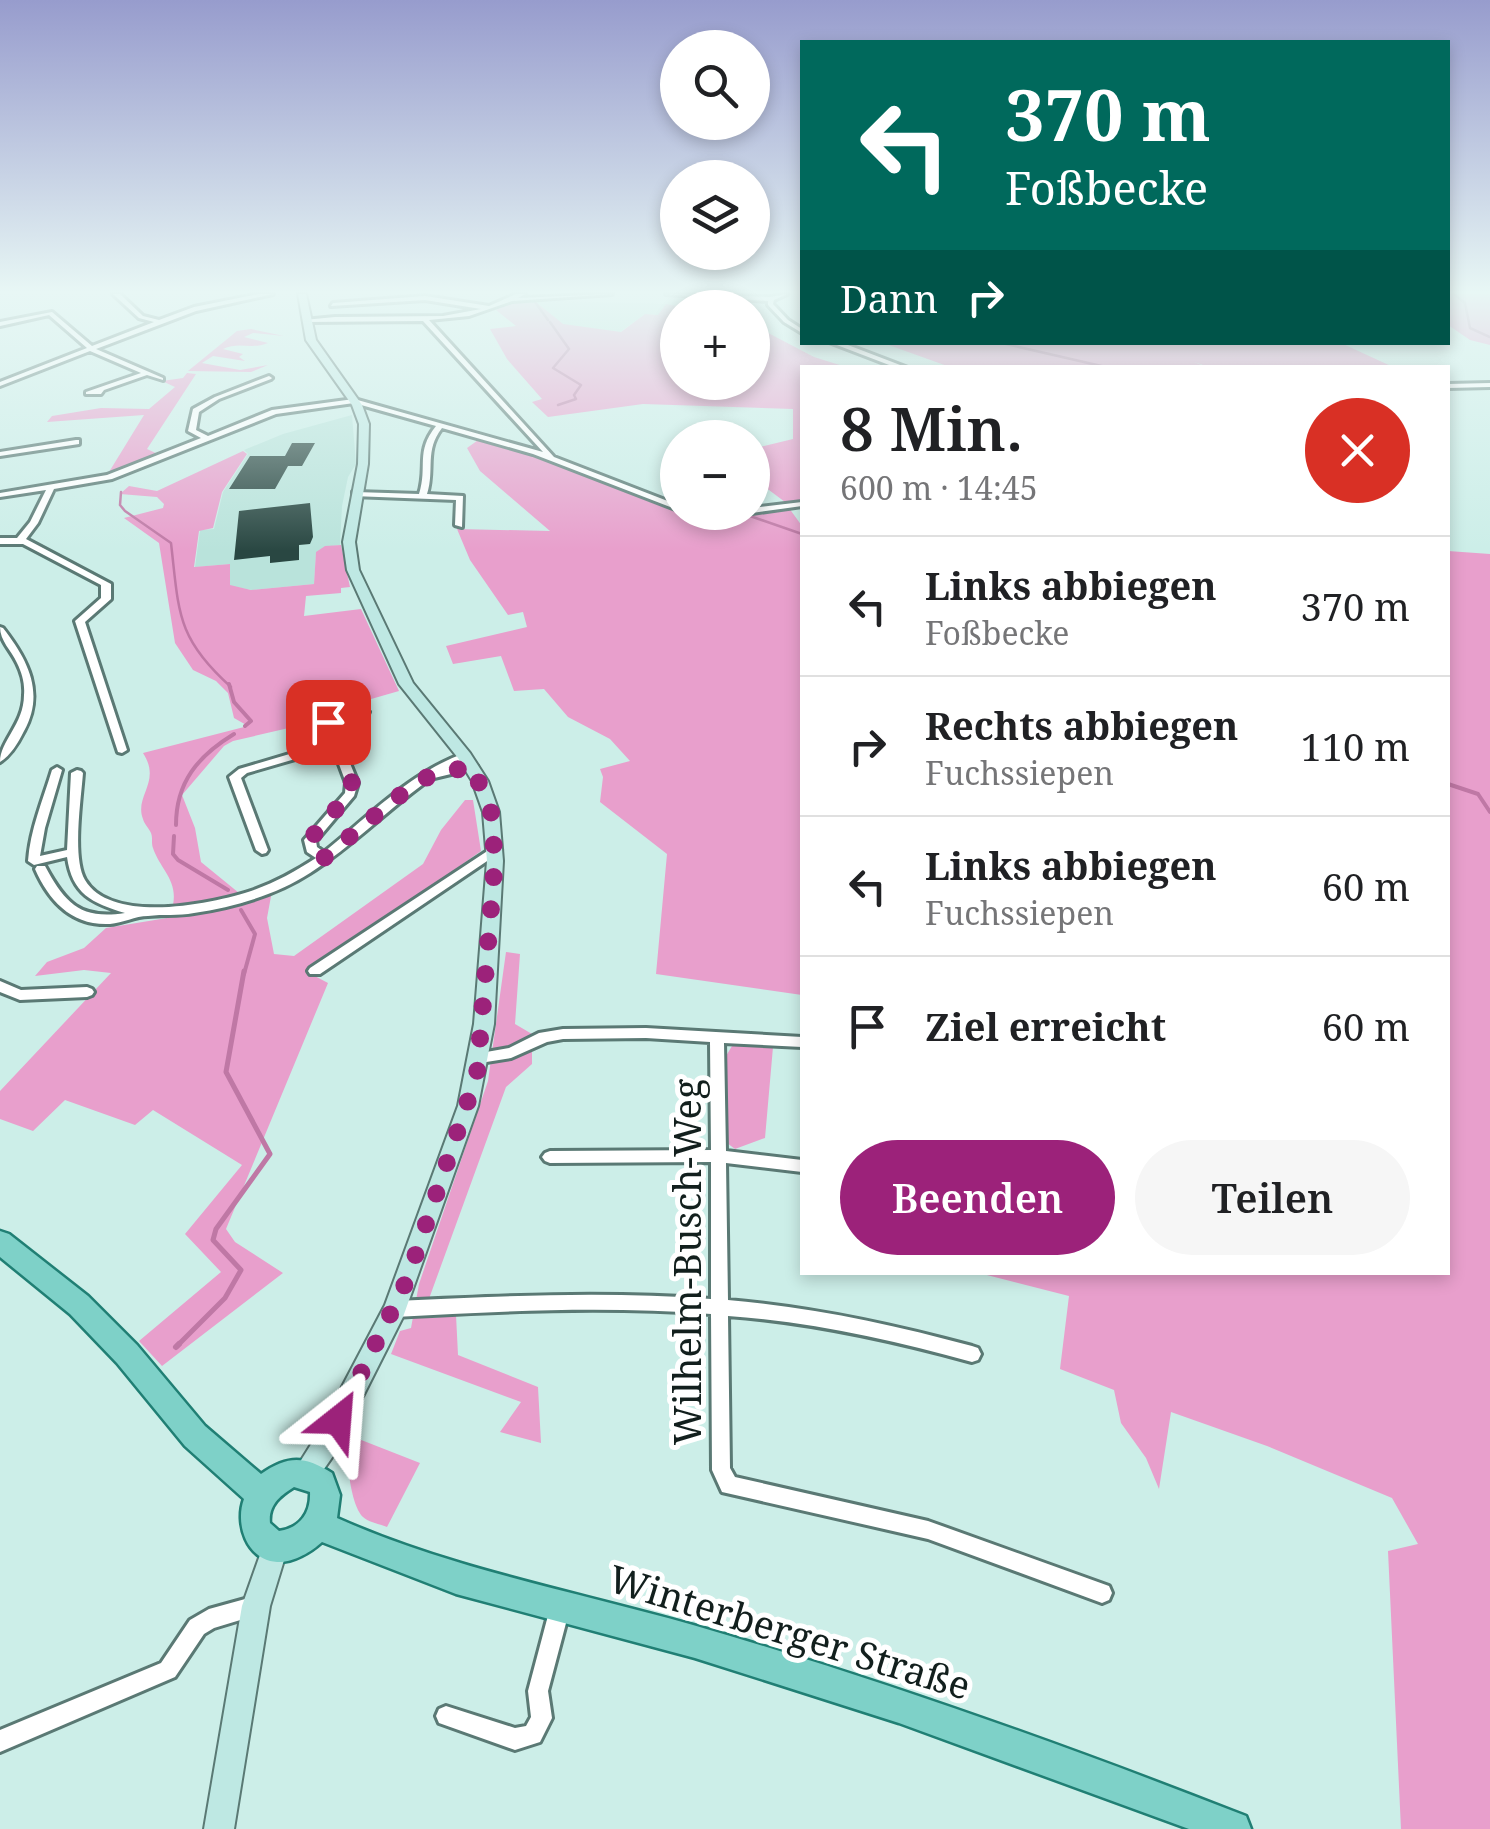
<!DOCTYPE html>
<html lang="de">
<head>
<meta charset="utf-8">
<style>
  body { margin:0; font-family:"Noto Serif",serif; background:#f6f6f6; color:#202124; height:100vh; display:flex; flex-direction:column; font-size:38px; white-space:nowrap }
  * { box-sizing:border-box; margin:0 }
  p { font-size:32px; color:#757577 }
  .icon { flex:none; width:55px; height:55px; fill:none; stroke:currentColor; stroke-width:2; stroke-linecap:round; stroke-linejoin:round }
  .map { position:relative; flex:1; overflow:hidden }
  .sheet { position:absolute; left:800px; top:365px; width:650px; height:910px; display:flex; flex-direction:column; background:#fff; border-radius:0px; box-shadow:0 5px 15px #0003 }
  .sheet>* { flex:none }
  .top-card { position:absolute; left:800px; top:40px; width:650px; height:305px; border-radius:0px; box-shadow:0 5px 15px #0003; background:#00695c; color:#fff; overflow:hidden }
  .tools { position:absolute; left:660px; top:30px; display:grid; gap:20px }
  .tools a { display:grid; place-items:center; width:110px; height:110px; border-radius:50%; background:#fff; box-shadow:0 5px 15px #0003; font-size:50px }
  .pin { position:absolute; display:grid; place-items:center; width:85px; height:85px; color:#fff; margin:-42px; border-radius:20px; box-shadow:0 5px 15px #0006 }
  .me { position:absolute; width:110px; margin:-55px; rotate:28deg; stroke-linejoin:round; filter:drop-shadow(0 0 8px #0008) }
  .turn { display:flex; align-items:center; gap:35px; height:210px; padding:0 40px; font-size:45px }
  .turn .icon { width:130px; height:130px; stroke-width:2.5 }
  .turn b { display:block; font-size:70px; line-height:85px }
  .then { display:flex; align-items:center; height:95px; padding:0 40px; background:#0003; gap:20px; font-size:38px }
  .round { display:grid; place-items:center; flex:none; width:105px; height:105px; border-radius:52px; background:#f6f6f6 }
  .overview { display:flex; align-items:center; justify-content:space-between; height:170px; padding:0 40px }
  h1 { font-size:60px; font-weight:600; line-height:75px }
  .action { display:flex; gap:20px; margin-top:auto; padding:20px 40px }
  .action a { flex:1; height:115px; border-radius:60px; background:#9c227a; color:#fff; font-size:40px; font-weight:600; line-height:115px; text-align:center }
  .action a+a { background:#f6f6f6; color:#202124 }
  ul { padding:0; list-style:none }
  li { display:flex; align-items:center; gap:30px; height:140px; padding:0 40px; border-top:2px solid #e0e0e0 }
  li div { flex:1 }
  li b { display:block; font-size:38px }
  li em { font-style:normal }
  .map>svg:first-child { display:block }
  .built { fill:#b9e3db }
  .green { fill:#e89fcc }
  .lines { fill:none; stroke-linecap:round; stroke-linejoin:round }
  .stream-far3 { stroke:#bf78a5; stroke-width:2.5 }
  .stream-far2 { stroke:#bf78a5; stroke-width:4 }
  .stream-far1 { stroke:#bf78a5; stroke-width:5 }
  .stream { stroke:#bf78a5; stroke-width:6 }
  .building { fill:#294742 }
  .street-casing { stroke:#5a7974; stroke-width:6 }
  .secondary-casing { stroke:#5a7974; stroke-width:4 }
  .primary-casing { stroke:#207f74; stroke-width:5 }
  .street { fill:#fff; fill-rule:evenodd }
  .secondary { fill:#bee8e3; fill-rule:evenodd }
  .primary { fill:#7ed1c8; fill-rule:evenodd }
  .route { stroke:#9c227a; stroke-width:18; stroke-dasharray:0 32.4 }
  .labels { text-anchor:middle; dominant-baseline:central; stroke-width:10; stroke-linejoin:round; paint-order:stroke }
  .near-street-label { font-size:38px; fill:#121f1d; stroke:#fff }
</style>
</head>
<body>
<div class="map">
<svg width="1490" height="1829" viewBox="0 0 1490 1829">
  <rect width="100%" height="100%" fill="#cceee8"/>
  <path class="built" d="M 536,302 L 559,301 L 666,304 L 658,315 L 645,314 L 620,332 L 563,325 Z
    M 352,415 L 356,464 L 348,477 L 342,506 L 340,545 L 324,547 L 316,553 L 314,584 L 252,590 L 230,586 L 230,564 L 195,567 L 200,530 L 214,529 L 223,492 L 248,454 L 244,450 L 283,434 Z"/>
  <path class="green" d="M 1448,294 L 1490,294 L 1490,345 L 1470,340 L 1448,325 Z
    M 536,302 L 563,324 L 621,332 L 645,314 L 658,315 L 666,304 L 676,306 L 678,382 L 752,382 L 753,325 L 814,357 L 846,367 L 802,368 L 802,503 L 789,505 L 753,478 L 752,449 L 793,439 L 793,409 L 643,404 L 548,417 L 532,402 L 542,399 L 507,359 L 490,329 L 516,326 L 496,310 L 510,303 Z
    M 251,329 L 284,336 L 253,333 L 244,337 L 268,343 C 251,350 239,341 223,349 L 243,354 L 239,357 L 245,361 L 213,356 L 202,363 L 240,370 L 268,365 L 251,372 L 188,371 L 237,331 Z
    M 883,343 L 1341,343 L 1393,367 L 1212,368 L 1194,362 L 1206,367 L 950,367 Z
    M 187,373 L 196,374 L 147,449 L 162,456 L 109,472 L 144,415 L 47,422 L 52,416 L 101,408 L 149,409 L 175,387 L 162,381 L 183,378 Z
    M 481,438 L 552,460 L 677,509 L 678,512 L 727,514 L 789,508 L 802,526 L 802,995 L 656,974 L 667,854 L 600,802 L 603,777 L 600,769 L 630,761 L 610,739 L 568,717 L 544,689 L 514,691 L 501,656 L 453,664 L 446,646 L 527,627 L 523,612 L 508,615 L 470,560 L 457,529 L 550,531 L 480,471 L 467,448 Z
    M 243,451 L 247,454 L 222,492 L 213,528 L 199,531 L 194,567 L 230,564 L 230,585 L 251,590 L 314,584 L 316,552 L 325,546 L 341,545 L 350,587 L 341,588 L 341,593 L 306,596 L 304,616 L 361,609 L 399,691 L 305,718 L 293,727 L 233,741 L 224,746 L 182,795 L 195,828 L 201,862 L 239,893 L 207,902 L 173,905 C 178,880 160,869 153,848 C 151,843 153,838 151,833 C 149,828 144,824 143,819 C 134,796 162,782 143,753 L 248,726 L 234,718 L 228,693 L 216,681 L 193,670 L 175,643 L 159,543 L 124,518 L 163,508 L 164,504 L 157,497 L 120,494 L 129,486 L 157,491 Z
    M 1448,551 L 1490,554 L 1490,1829 L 1401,1829 L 1388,1551 L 1418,1544 L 1392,1498 L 1267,1446 L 1171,1412 L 1159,1489 L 1146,1458 L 1121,1423 L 1114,1390 L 1060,1369 L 1069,1296 L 979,1273 L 1448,1272 Z
    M 465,800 L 473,800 L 481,851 L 309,973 L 328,983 L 226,1229 L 235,1242 L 283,1273 L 162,1366 L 139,1341 L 221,1272 L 185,1234 L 242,1165 L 153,1110 L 135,1125 L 65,1100 L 33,1131 L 0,1119 L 0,1091 L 111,973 L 84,970 L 35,976 L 47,962 L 84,948 L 106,928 L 222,909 L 272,891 L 267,918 L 274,954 L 294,956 L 423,864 L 441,830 Z
    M 506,952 L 520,954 L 515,1024 L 532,1034 L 532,1064 L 506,1087 L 426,1307 L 433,1318 L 456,1315 L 458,1355 L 538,1387 L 541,1443 L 500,1432 L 521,1402 L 391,1354 L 400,1331 L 411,1328 L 419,1284 L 488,1081 Z
    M 741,1043 L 773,1047 L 765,1138 L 735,1149 L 727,1143 L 726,1056 L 732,1046 Z
    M 351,1436 L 420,1463 L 387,1527 C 380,1524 368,1522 363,1517 C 350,1505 344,1451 351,1436 Z"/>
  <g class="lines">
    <path class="stream-far3" d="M 1454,294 L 1465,303 L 1470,328 L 1490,337
      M 535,302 L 548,320
      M 550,322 L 569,349 L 553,368 L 581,385 L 574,395 L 576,399 L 558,405
      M 997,342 L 1110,368
      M 121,492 L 120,505 L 125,511 L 171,543 C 179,612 176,638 231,687
      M 750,516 L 802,534"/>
    <path class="stream-far2" d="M 229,684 L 234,702 L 251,721 L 245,726
      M 1448,784 L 1478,794 L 1490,812
      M 176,825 C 176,782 198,756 234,734
      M 174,836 L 173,854 L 178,860 L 228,890
      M 241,910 L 255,934 L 244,974"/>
    <path class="stream-far1" d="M 177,1346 L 225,1298 L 241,1270 L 213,1240 L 216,1229 L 270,1154 L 226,1072 L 244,971"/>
    <path class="stream" d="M 176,1347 L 179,1344"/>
  </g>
  <path class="building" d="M 292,443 L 315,443 L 302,466 L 288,466 L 275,489 L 229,489 L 250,456 L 285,456 Z
    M 310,503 L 313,537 L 310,544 L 299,545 L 299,560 L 270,563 L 270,556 L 234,560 L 239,511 Z"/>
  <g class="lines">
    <g class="street-casing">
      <path id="street" d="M 113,294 L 120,294 L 143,316 L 159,320 L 194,307 L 259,294 L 273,294 L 196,311 L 96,349 L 163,378 L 163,380 L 147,375 L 104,390 L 101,394 L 86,394 L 86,392 L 141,373 L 90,351 L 0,386 L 0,382 L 87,348 L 49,315 L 0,326 L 0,322 L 52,312 L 92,346 L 154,322 L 139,318 Z
        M 516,294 L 525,294 L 518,298 L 612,294 L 512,301 L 469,316 L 429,320 L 554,457 L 678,505 L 678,510 L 533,454 L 442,428 C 424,451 435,469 427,494 L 463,496 L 462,527 L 455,525 L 456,500 L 353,496 L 353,492 L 356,492 L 419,494 C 428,466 415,452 436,426 L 354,403 L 276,414 L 112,479 L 54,489 L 38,523 L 26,539 L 111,584 L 111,599 L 85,622 L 127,750 L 122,753 L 118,752 L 75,621 L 101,598 L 101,585 L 23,544 L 0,544 L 0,538 L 17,538 L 30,522 L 46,490 L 0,497 L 0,493 L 107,475 L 201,438 L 188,431 L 193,409 L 215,397 L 269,376 L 272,378 L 271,379 L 219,399 L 199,412 L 196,430 L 208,436 L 272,410 L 354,399 L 543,452 L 423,321 L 307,322 L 304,320 L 335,317 L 443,316 L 481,309 L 425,300 L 331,306 L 333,303 L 425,296 L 489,306 Z
        M 666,294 L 770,297 L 787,294 L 774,300 L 773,304 L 788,320 L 802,329 L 802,333 L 784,322 L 768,305 L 768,301 Z
        M 829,342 L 840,342 L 908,368 L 897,368 Z
        M 1490,383 L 1490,387 L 1448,388 L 1448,384 Z
        M 76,440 L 79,440 L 79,444 L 0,456 L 0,452 Z
        M 802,502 L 802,506 L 752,513 L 749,512 L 752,512 L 752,508 Z
        M 712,512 L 742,512 C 735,516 719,516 712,512 Z
        M 0,627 L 3,628 C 28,660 45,693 24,731 C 18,743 11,755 0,762 C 0,741 24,724 24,695 C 25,684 22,673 17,663 C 11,650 0,641 0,627 Z
        M 364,709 L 369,712 L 368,714 L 334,724 L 358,783 L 354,796 L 316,841 L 317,847 L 324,852 C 368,817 411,772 465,753 L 469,754 L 470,756 L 469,758 L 448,768 L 472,763 L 477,766 L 476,768 L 430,779 L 426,782 C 386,811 351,847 310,873 C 276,895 234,907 194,913 C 178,916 163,914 148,916 C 135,916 123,923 110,924 C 72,926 49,901 35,869 L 37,866 L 45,866 C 65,903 80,920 125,913 C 92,903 72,894 67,857 L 34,865 L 28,861 C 30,830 43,800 52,770 L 57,767 L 62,770 L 45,828 L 40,856 L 67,850 L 71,773 L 77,770 L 81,771 L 83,773 C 81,800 72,858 85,880 C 112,925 213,904 254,890 C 276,882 296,871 316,858 L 307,852 L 304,840 L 345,793 L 346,783 L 333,748 L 247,773 L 241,778 L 268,850 L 266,853 L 262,854 L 256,850 L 229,777 L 239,769 L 330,742 L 323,722 L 324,720 Z
        M 495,846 L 501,850 L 499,853 L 320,974 L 310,974 L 308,971 L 310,968 Z
        M 0,981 L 21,990 L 87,987 L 92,989 L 94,992 L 92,995 L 87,997 L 20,1000 L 0,992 Z
        M 646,1028 L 802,1037 L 802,1047 L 724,1043 L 726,1151 L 802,1160 L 802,1172 L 726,1163 L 728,1300 C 811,1307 891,1324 972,1346 L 978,1348 L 981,1354 L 978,1360 L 972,1362 C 892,1340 811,1322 728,1316 L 730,1468 L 735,1477 L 928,1521 L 1109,1586 L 1112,1593 L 1109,1600 L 1102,1603 L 928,1539 L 722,1492 L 712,1470 L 711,1314 C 606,1306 500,1311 395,1317 L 389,1314 L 387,1309 L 389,1304 L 395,1301 C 500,1296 606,1291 711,1299 L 711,1162 L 550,1163 L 545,1161 L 542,1157 L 545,1153 L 550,1151 L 711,1150 L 710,1042 L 646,1038 L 563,1039 L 547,1042 L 511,1058 L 480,1063 L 475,1062 L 473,1058 L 475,1054 L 509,1048 L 539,1033 L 563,1029 Z
        M 256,1596 L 263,1599 L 266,1606 L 263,1613 L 214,1628 L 204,1634 L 175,1677 L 0,1752 L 0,1730 L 161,1663 L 190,1620 L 209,1609 Z
        M 560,1598 L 567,1601 L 570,1608 L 548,1691 L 552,1718 L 540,1742 L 515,1750 L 439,1723 L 436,1716 L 439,1709 L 446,1706 L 515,1728 L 526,1726 L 531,1717 L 528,1691 L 550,1608 L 553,1601 Z"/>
    </g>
    <g class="secondary-casing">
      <path id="secondary" d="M 298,294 L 306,294 L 316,340 L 362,405 L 369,424 L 368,464 L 355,542 L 359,570 L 413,683 L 470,753 L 488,781 L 499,812 L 503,861 L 494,1024 L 478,1106 L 403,1317 L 333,1456 L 315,1482 L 306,1486 L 297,1482 L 293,1473 L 315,1438 L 385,1305 L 458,1106 L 474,1024 L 487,861 L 483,812 L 472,781 L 458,758 L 399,684 L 347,570 L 343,542 L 358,464 L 359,424 L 352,405 L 306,340 Z
        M 275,1534 L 284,1538 L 288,1547 L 270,1606 L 234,1829 L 204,1829 L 242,1606 L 266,1538 Z"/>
    </g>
    <g class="primary-casing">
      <path id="primary" d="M 0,1231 L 9,1234 L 88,1296 L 137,1345 L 205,1426 L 261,1474 C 288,1455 305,1456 332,1473 L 340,1495 L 337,1518 C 451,1569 574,1591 693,1625 C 876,1678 1056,1742 1233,1811 L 1246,1816 L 1251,1829 L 1189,1829 L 899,1723 L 695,1658 L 456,1594 L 322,1542 C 311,1552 293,1563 277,1562 C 246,1560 235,1523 244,1499 L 185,1446 L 117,1363 L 70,1314 L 0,1257 ZM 294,1487 L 310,1492 C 311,1513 300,1528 279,1531 L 270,1523 C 268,1505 281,1495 294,1487 Z"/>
    </g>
    <use href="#street" class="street"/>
    <use href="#secondary" class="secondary"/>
    <use href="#primary" class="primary"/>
  </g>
  <linearGradient id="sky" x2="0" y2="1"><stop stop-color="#979ccd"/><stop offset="0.53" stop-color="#e8f7f5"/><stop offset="1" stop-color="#e8f7f5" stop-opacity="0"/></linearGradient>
  <rect width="1490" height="551" fill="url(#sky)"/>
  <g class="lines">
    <path class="route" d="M 328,722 L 352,783 C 348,809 309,823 311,849 L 324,858 L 396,798 L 429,776 L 472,766 L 491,812 L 495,861 L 477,1074 L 407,1280 L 338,1420"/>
  </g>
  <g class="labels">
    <g class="near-street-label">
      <text transform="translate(686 1262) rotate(-90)">Wilhelm-Busch-Weg</text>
      <text transform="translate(790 1631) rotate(17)">Winterberger Straße</text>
    </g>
  </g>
</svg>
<div class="tools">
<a><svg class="icon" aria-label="search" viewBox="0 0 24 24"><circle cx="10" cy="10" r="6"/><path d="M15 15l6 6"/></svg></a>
<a><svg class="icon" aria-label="layers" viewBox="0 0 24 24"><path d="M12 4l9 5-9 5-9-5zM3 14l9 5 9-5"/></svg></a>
<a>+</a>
<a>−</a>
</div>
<div class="pin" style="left:328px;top:722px;background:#d93025"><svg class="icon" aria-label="arrive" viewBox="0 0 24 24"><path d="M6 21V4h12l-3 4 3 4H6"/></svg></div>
<svg class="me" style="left:338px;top:1420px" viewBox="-20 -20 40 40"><path d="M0-17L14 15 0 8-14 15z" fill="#9c227a" stroke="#fff" stroke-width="4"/></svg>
<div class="top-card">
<div class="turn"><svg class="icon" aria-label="left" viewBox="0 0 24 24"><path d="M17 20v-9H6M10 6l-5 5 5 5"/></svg><div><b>370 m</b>Foßbecke</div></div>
<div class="then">Dann<svg class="icon" aria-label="right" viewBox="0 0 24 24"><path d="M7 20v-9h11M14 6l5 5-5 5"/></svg></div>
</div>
<section class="sheet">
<div class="overview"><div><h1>8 Min.</h1><p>600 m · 14:45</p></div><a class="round" style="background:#d93025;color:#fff"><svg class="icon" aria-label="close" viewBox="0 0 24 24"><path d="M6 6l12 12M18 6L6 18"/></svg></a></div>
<ul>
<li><svg class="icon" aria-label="left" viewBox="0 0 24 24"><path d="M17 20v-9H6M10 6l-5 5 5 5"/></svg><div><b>Links abbiegen</b><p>Foßbecke</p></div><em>370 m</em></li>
<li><svg class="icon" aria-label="right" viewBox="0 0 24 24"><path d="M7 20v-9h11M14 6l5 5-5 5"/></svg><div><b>Rechts abbiegen</b><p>Fuchssiepen</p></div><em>110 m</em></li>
<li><svg class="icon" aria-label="left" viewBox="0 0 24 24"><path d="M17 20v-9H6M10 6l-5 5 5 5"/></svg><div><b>Links abbiegen</b><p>Fuchssiepen</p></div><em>60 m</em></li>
<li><svg class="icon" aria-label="arrive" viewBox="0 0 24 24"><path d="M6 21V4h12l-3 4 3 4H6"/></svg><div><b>Ziel erreicht</b></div><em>60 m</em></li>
</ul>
<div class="action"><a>Beenden</a><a>Teilen</a></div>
</section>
</div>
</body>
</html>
